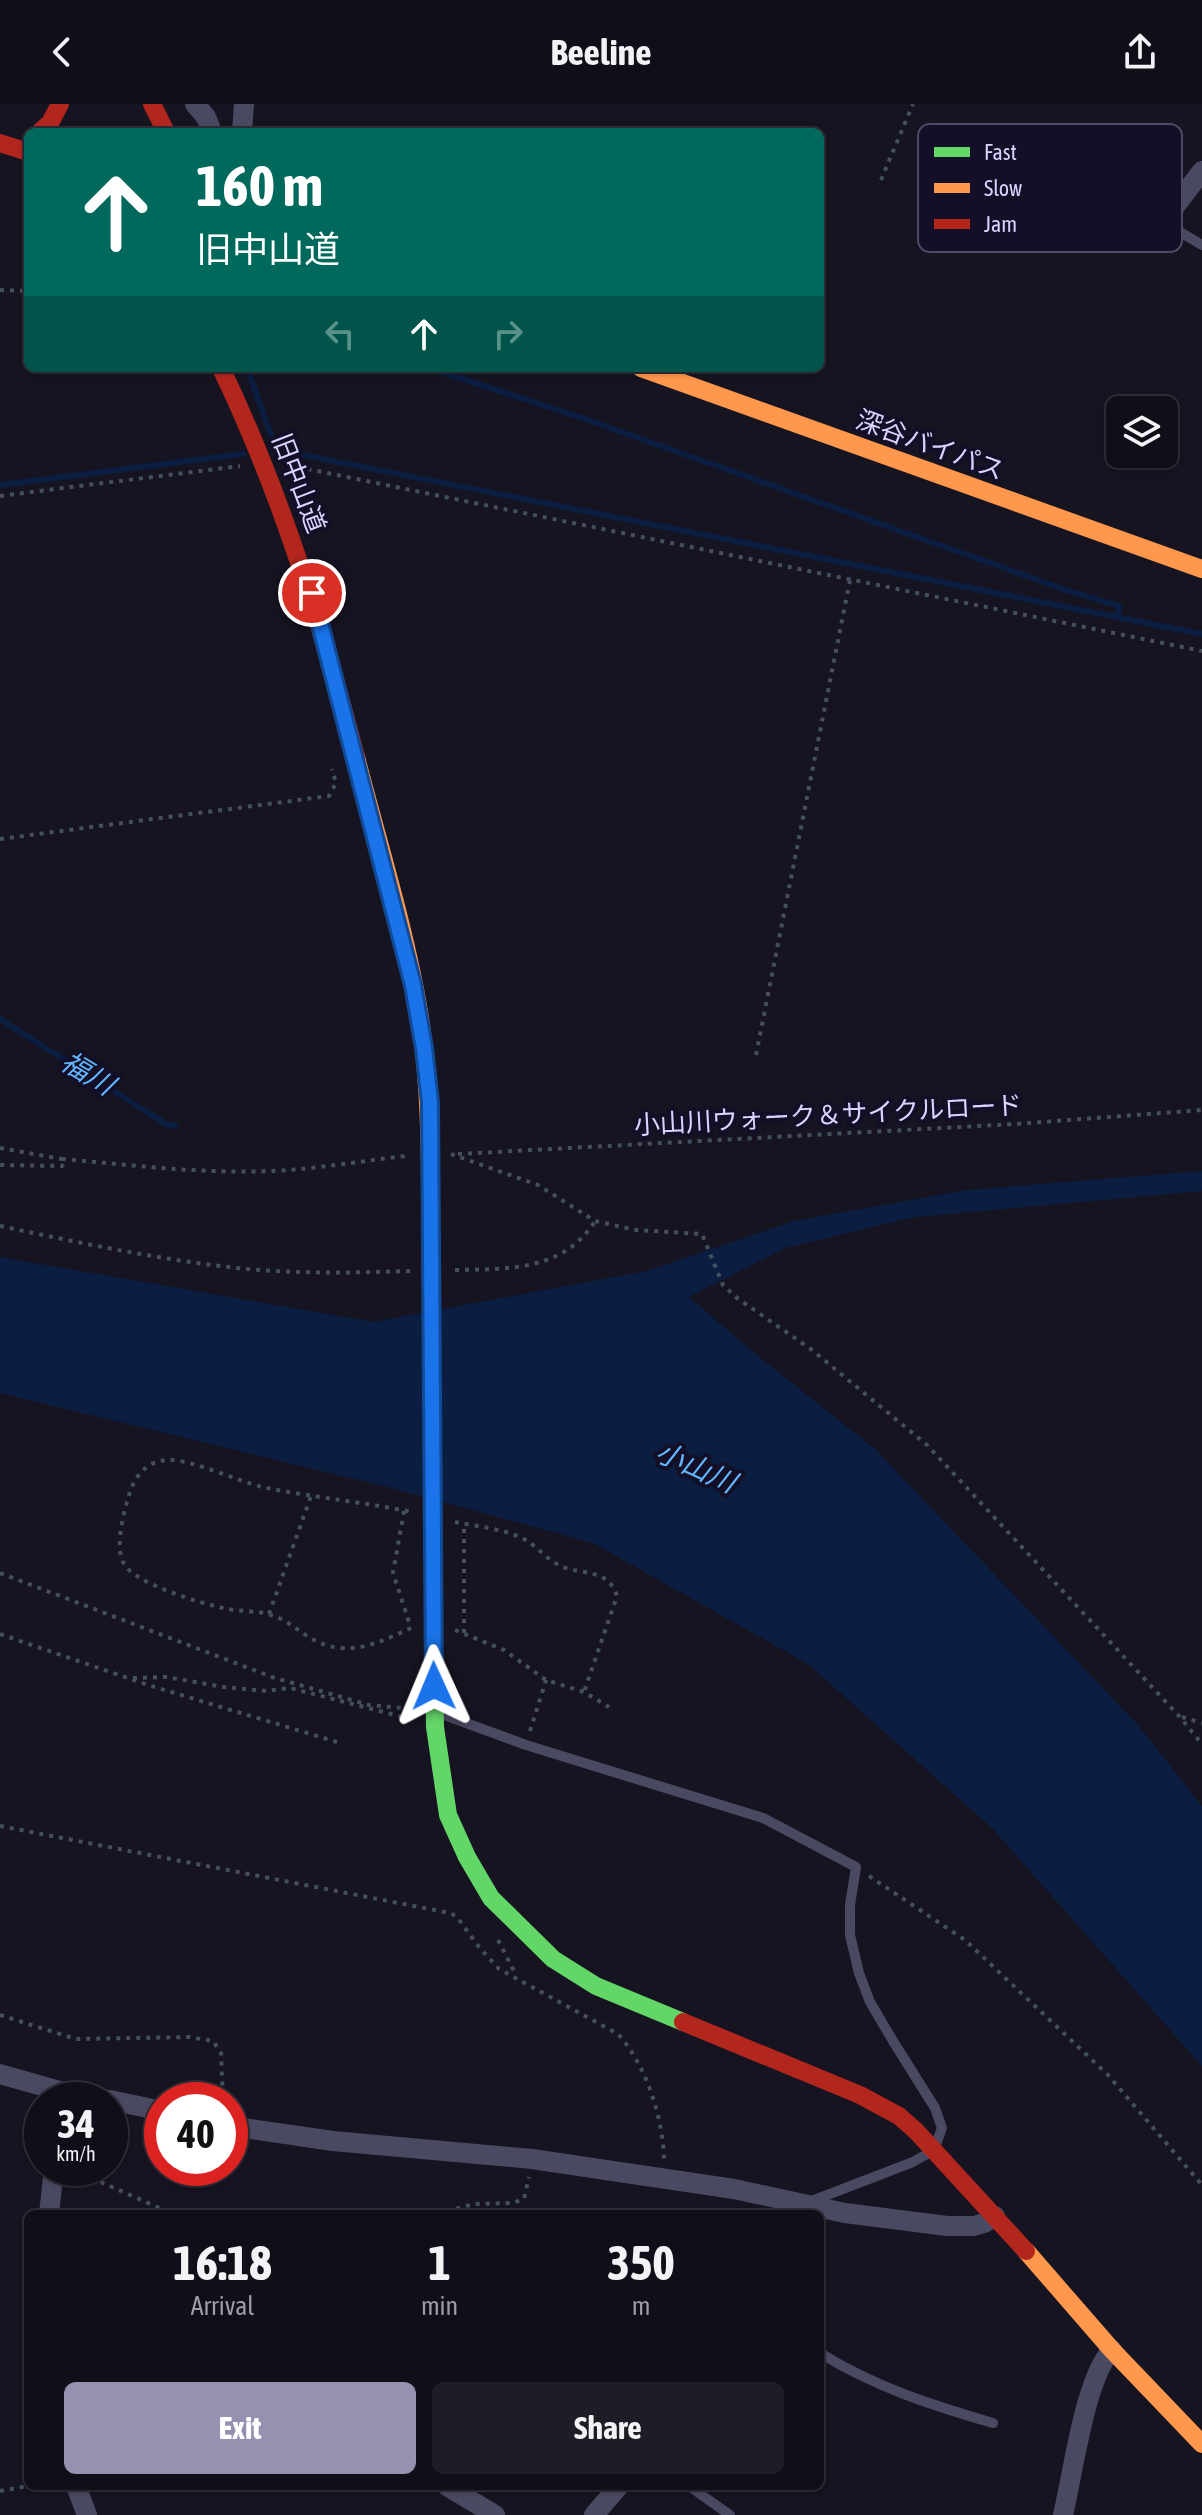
<!DOCTYPE html>
<html lang="en">
<head>
<meta charset="utf-8">
<style>
  body { margin:0; font-family:"Asap Condensed","Noto Sans JP",sans-serif; background:#1e1d26; color:#f1f3f6; height:100vh; display:flex; flex-direction:column; font-size:30px; white-space:nowrap }
  * { box-sizing:border-box; margin:0 }
  p { font-size:26px; color:#9c9ca2 }
  .icon { flex:none; width:44px; height:44px; fill:none; stroke:currentColor; stroke-width:2; stroke-linecap:round; stroke-linejoin:round }
  .map { position:relative; flex:1; overflow:hidden }
  .sheet { position:absolute; left:24px; top:2106px; width:800px; height:280px; display:flex; flex-direction:column; background:#100f19; border-radius:12px; box-shadow:0 2px 6px #0004,0 0 0 2px #302f38 }
  .sheet>* { flex:none }
  .banner { position:absolute; left:24px; top:24px; width:800px; height:244px; border-radius:12px; box-shadow:0 2px 6px #0004,0 0 0 2px #302f38; background:#00695c; color:#fff; overflow:hidden }
  .fabs { position:absolute; left:1106px; top:292px; display:grid; gap:16px }
  .fabs a { display:grid; place-items:center; width:72px; height:72px; border-radius:12px; background:#100f19; box-shadow:0 2px 6px #0004,0 0 0 2px #302f38; font-size:40px }
  .speed { position:absolute; left:24px; top:1978px; display:flex; gap:16px; font-size:40px; font-weight:700; text-align:center }
  .speed>* { display:grid; place-content:center; width:104px; height:104px; border-radius:50%; background:#100f19; box-shadow:0 2px 6px #0004,0 0 0 2px #302f38; line-height:1 }
  .speed small { font-size:20px; font-weight:400 }
  .speed .limit { border:12px solid #d22; background:#fff; color:#111 }
  .pin { position:absolute; display:grid; place-items:center; width:68px; height:68px; color:#fff; margin:-34px; border:4px solid #fff; border-radius:50%; box-shadow:0 2px 8px #0007 }
  .me { position:absolute; width:88px; margin:-44px; rotate:359deg; stroke-linejoin:round; filter:drop-shadow(0 0 6px #0008) }
  .turn { display:flex; align-items:center; gap:28px; height:168px; padding:0 40px; font-size:36px }
  .turn .icon { width:104px; height:104px; stroke-width:2.5 }
  .turn b { display:block; font-size:56px; line-height:68px }
  .lanes { display:flex; align-items:center; height:76px; padding:0 40px; background:#0003; justify-content:center; gap:40px; direction:ltr }
  .lanes .off { opacity:.35 }
  .eta { display:flex; justify-content:space-evenly; align-items:center; height:136px; text-align:center }
  .eta b { font-size:48px; font-weight:700; line-height:56px }
  .action { display:flex; gap:16px; margin-top:auto; padding:16px 40px }
  .action a { flex:1; height:92px; border-radius:12px; background:#9591b1; color:#fff; font-size:32px; font-weight:700; line-height:92px; text-align:center }
  .action a+a { background:#1e1d26; color:#f1f3f6 }
  header { display:flex; justify-content:space-between; align-items:center; height:104px; padding:0 40px; background:#100f19; font-size:36px; font-weight:700 }
  .map>svg:first-child { display:block }
  .water { fill:#0b1e41 }
  .lines { fill:none; stroke-linecap:round; stroke-linejoin:round }
  .stream { stroke:#0b1e41; stroke-width:6 }
  .path { stroke:#44505f; stroke-width:4; stroke-dasharray:4 6; stroke-linecap:butt }
  .lane { stroke:#4a4962; stroke-width:10 }
  .street { stroke:#4a4962; stroke-width:20 }
  .fast { stroke:#63d668; stroke-width:18 }
  .slow { stroke:#ff974d; stroke-width:18 }
  .jam { stroke:#b3261e; stroke-width:18 }
  .jam-bridge { stroke:#b3261e; stroke-width:18 }
  .route-casing { stroke:#114b97; stroke-width:20 }
  .route { stroke:#1a73e8; stroke-width:14 }
  .labels { text-anchor:middle; dominant-baseline:central; stroke-width:8; stroke-linejoin:round; paint-order:stroke }
  .street-label { font-size:26px; fill:#d9d4ff; stroke:#130f26 }
  .water-label { font-size:28px; font-style:italic; fill:#62b6ff; stroke:#130f26 }
  .key { fill:#130f26; stroke:#4e4a67; stroke-width:2 }
  .key-label { font-size:22px; fill:#d9d4ff }
</style>
</head>
<body>
<header><svg class="icon" aria-label="back" viewBox="0 0 24 24"><path d="M15 5l-7 7 7 7"/></svg>Beeline<svg class="icon" aria-label="share" viewBox="0 0 24 24"><path d="M12 15V3M7 8l5-5 5 5M5 13v7h14v-7"/></svg></header>
<div class="map">
<svg width="1202" height="2411" viewBox="0 0 1202 2411">
  <rect width="100%" height="100%" fill="#161421"/>
  <path class="water" d="M 1202,1067 L 1202,1087 L 915,1113 L 785,1144 L 689,1193 L 763,1256 L 874,1344 L 1139,1622 L 1202,1702 L 1202,1962 L 992,1724 L 808,1560 L 593,1439 L 384,1382 L 0,1289 L 0,1153 L 373,1218 L 647,1167 L 794,1117 L 967,1086 Z"/>
  <g class="lines">
    <path class="stream" d="M 247,264 L 276,345
      M 429,264 L 588,316 L 1066,486 L 1119,502 L 1118,513
      M 273,345 L 1202,530
      M 0,381 L 243,350
      M 0,915 L 166,1020 L 175,1022"/>
    <path class="path" d="M 881,76 L 913,0
      M 0,186 L 28,187
      M 288,361 L 1202,547
      M 0,392 L 240,362
      M 0,735 L 329,692 L 336,679 L 332,665
      M 756,951 L 850,476
      M 0,1044 L 62,1055 L 65,1059 L 62,1062 L 0,1061
      M 451,1050 L 538,1081 L 595,1117 L 636,1126 L 702,1130 L 723,1181 L 737,1194 L 812,1246 L 927,1341 L 1179,1612 L 1202,1640
      M 458,1050 L 1016,1020 L 1202,1006
      M 62,1055 C 132,1061 202,1070 271,1067 C 317,1065 361,1057 406,1052
      M 0,1122 C 76,1138 151,1154 228,1163 C 288,1170 349,1169 410,1167
      M 455,1166 C 508,1165 564,1167 595,1117
      M 404,1407 L 393,1469 L 409,1518
      M 455,1418 C 479,1423 509,1425 529,1438 C 539,1445 548,1456 559,1461 C 580,1472 608,1463 617,1492 L 584,1588
      M 0,1469 L 272,1573 L 369,1601 L 412,1605
      M 269,1510 L 311,1392
      M 411,1524 C 389,1534 366,1546 341,1544 C 308,1541 297,1519 271,1511 C 256,1506 238,1508 223,1504 C 200,1499 136,1480 124,1460 C 114,1442 124,1407 130,1388 C 136,1370 148,1357 168,1356 C 190,1355 238,1377 262,1383 C 311,1393 362,1398 412,1408
      M 455,1526 L 504,1546 L 546,1576 L 584,1588 L 609,1603
      M 464,1529 L 464,1420
      M 0,1530 L 148,1581 L 337,1638
      M 133,1574 L 166,1573 L 224,1583 L 266,1587 L 290,1584 L 411,1615
      M 1182,1613 L 1202,1619
      M 530,1627 L 546,1576
      M 0,1722 L 450,1809 L 457,1813 L 479,1843 L 499,1865 L 618,1930 C 646,1961 663,2013 664,2056
      M 869,1772 L 965,1836 L 1108,1971 L 1202,2081
      M 498,1836 L 516,1871
      M 0,1911 L 76,1935 L 189,1933 L 213,1937 L 221,1949 L 223,1996
      M 72,2069 L 103,2079 L 173,2110
      M 437,2110 L 474,2100 L 512,2099 L 524,2095 L 529,2073
      M 0,2387 L 28,2382"/>
    <path class="lane" d="M 1163,118 L 1202,141
      M 436,1608 L 526,1641 L 763,1714 L 856,1763 L 850,1801 L 850,1831 L 859,1869 L 870,1898 L 893,1937 L 935,2004 L 942,2024 L 934,2046 L 913,2058 L 809,2098
      M 820,2249 C 875,2283 931,2301 993,2319
      M 689,2382 L 730,2411"/>
    <path class="street" d="M 195,0 L 206,13 L 212,28
      M 242,28 L 244,0
      M 1163,118 L 1202,67
      M 0,1970 L 67,1989 L 108,1996
      M 110,1996 L 162,2007
      M 230,2022 L 333,2037 L 532,2055 L 734,2085 L 845,2109 L 947,2122 L 974,2122 L 984,2119 L 995,2112
      M 49,2110 L 54,2064
      M 76,2382 L 87,2411
      M 447,2382 L 495,2411
      M 594,2411 L 619,2382
      M 1063,2411 C 1073,2370 1085,2273 1112,2246"/>
    <path class="fast" d="M 434,1556 L 435,1623 L 448,1711 L 467,1753 L 491,1794 L 553,1855 L 596,1882 L 683,1918"/>
    <path class="slow" d="M 641,264 L 1202,465
      M 356,653 C 378,739 406,826 420,914 C 428,969 430,1024 430,1079
      M 1026,2147 L 1112,2246 L 1202,2340"/>
    <path class="jam" d="M 152,0 L 166,28
      M 40,28 L 50,19 L 60,0
      M 0,39 L 28,48
      M 221,264 C 281,389 321,519 356,653
      M 683,1918 L 860,1991 L 899,2012 L 916,2027 L 1026,2147"/>
    <path class="jam-bridge" d="M 430,1079 L 434,1556"/>
  </g>
  <g class="lines">
    <g class="route-casing">
      <path id="route" d="M 312,489 L 413,881 L 424,944 L 430,999 L 434,1582"/>
    </g>
    <use href="#route" class="route"/>
  </g>
  <g class="labels">
    <g class="street-label">
      <text transform="translate(930 341) rotate(20)">深谷バイパス</text>
      <text transform="translate(299 379) rotate(69)">旧中山道</text>
      <text transform="translate(828 1011) rotate(-3)">小山川ウォーク＆サイクルロード</text>
    </g>
    <g class="water-label">
      <text transform="translate(88 969) rotate(31)">福川</text>
      <text transform="translate(696 1363) rotate(24)">小山川</text>
    </g>
  </g>
  <rect x="918" y="20" width="264" height="128" rx="12" class="key"/>
  <rect x="934" y="43" width="36" height="10" fill="#63d668"/>
  <rect x="934" y="79" width="36" height="10" fill="#ff974d"/>
  <rect x="934" y="115" width="36" height="10" fill="#b3261e"/>
  <g class="key-label">
    <text x="984" y="56">Fast</text>
    <text x="984" y="92">Slow</text>
    <text x="984" y="128">Jam</text>
  </g>
</svg>
<div class="fabs">
<a><svg class="icon" aria-label="layers" viewBox="0 0 24 24"><path d="M12 4l9 5-9 5-9-5zM3 14l9 5 9-5"/></svg></a>
</div>
<div class="speed"><div>34<small>km/h</small></div><div class="limit">40</div></div>
<div class="pin" style="left:312px;top:489px;background:#d93025"><svg class="icon" aria-label="arrive" viewBox="0 0 24 24"><path d="M6 21V4h12l-3 4 3 4H6"/></svg></div>
<svg class="me" style="left:434px;top:1582px" viewBox="-20 -20 40 40"><path d="M0-17L14 15 0 8-14 15z" fill="#1a73e8" stroke="#fff" stroke-width="4"/></svg>
<div class="banner">
<div class="turn"><svg class="icon" aria-label="ahead" viewBox="0 0 24 24"><path d="M12 20V5M6 11l6-6 6 6"/></svg><div><b>160 m</b>旧中山道</div></div>
<div class="lanes"><svg class="icon off" aria-label="left" viewBox="0 0 24 24"><path d="M17 20v-9H6M10 6l-5 5 5 5"/></svg><svg class="icon" aria-label="ahead" viewBox="0 0 24 24"><path d="M12 20V5M6 11l6-6 6 6"/></svg><svg class="icon off" aria-label="right" viewBox="0 0 24 24"><path d="M7 20v-9h11M14 6l5 5-5 5"/></svg></div>
</div>
<section class="sheet">
<div class="eta">
<div><b>16:18</b><p>Arrival</p></div>
<div><b>1</b><p>min</p></div>
<div><b>350</b><p>m</p></div>
</div>
<div class="action"><a>Exit</a><a>Share</a></div>
</section>
</div>
</body>
</html>
